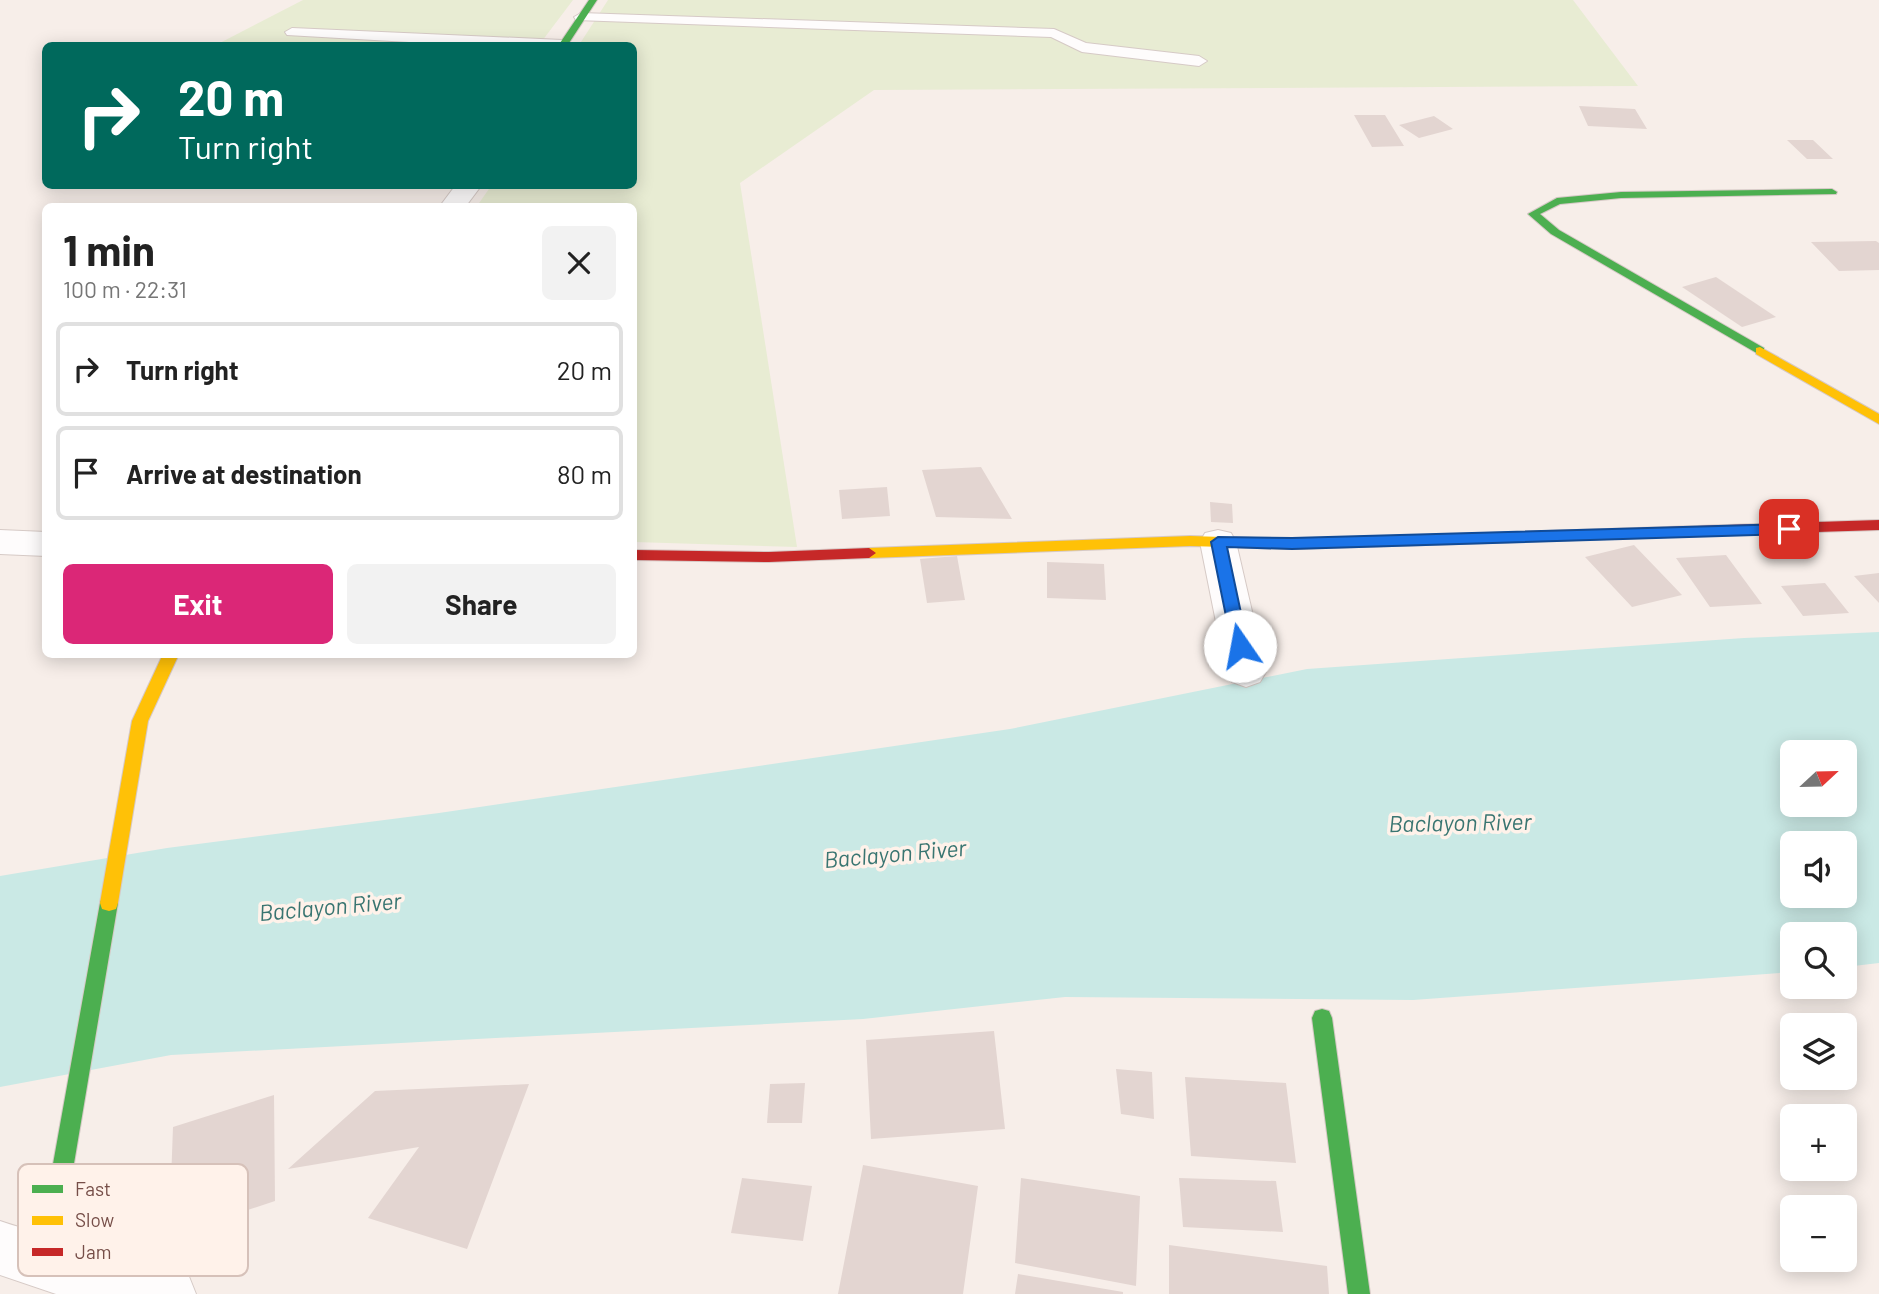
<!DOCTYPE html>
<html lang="en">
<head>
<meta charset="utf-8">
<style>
  body { margin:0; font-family:Barlow,sans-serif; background:#f2f2f2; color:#222; height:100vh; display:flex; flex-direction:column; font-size:26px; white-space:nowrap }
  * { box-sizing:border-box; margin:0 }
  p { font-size:23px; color:#767676 }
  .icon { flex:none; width:38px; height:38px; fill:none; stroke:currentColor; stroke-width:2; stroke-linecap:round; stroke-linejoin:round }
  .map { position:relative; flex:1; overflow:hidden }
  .side { position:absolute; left:42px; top:203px; width:595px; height:455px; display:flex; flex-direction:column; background:#fff; border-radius:10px; box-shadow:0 4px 18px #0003 }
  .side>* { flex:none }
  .top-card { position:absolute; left:42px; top:42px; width:595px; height:147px; border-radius:10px; box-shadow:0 4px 18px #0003; background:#00695c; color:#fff; overflow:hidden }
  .needle { width:46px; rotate:68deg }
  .tools { position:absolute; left:1780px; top:740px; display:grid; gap:14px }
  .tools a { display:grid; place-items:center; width:77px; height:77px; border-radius:10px; background:#fff; box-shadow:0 4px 18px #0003; font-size:35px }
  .pin { position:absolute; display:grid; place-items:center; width:60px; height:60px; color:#fff; margin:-30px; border-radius:14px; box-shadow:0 4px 10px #0006 }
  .me { position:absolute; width:77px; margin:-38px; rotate:348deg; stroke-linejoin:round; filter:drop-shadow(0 0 5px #0008) }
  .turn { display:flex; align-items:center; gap:24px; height:147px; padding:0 21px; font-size:32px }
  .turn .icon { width:91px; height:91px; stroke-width:2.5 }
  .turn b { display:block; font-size:49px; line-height:60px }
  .round { display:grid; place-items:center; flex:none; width:74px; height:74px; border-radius:10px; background:#f2f2f2 }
  .summary { display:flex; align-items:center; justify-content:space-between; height:119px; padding:0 21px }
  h1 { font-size:42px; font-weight:700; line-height:52px }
  .cta { display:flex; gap:14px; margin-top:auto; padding:14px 21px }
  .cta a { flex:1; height:80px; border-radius:10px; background:#db2777; color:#fff; font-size:28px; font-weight:700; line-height:80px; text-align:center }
  .cta a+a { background:#f2f2f2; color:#222 }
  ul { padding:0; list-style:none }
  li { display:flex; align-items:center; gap:21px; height:94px; margin:0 14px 10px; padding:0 7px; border:4px solid #e0e0e0; border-radius:10px }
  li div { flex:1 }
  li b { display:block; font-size:26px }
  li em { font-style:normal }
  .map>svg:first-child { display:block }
  .green { fill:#e8ecd3 }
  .water { fill:#cae9e5; fill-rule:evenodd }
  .building { fill:#e3d5d1 }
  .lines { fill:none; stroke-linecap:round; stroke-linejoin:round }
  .lane-casing { stroke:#d6cac6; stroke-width:2 }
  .street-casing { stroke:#d6cac6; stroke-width:2 }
  .fast-casing { stroke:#d6c9c6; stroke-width:2 }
  .slow-casing { stroke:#d6c9c6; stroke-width:2 }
  .jam-casing { stroke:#d6c9c6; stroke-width:2 }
  .lane { fill:#fefcfc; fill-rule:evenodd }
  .street { fill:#fefcfc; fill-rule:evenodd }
  .fast { fill:#4caf50; fill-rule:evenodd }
  .slow { fill:#ffc107; fill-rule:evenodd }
  .jam { fill:#c62828; fill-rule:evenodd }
  .route { fill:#1a73e8; stroke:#114b97; stroke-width:2 }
  .labels { text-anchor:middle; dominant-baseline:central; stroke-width:7; stroke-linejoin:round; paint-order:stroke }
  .water-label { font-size:23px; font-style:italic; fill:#397571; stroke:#fff2ea }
  .key { fill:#fff2ea; stroke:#d6c1b9; stroke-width:2 }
  .key-label { font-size:19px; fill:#764e48 }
</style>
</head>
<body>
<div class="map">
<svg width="1879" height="1294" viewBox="0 0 1879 1294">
  <rect width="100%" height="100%" fill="#f7eee9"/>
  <path class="green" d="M 303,0 L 573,0 L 539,45 L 214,46 Z
    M 608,0 L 1573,0 L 1638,86 L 874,90 L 740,183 L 797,547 L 634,542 L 634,206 L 477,206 L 491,186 L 634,186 L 634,46 L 579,45 Z"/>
  <path class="water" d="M 1879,632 L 1879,963 L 1845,967 L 1844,934 L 1792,934 L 1792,972 L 1413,1000 L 1065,997 L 863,1019 L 171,1055 L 0,1087 L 0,876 L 167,848 L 439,813 L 1010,729 L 1307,669 L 1744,638 ZM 1792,752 L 1844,752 L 1844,805 L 1792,805 ZM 1792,844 L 1844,844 L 1844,896 L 1792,896 Z"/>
  <path class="building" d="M 1579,106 L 1635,109 L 1647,129 L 1588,126 Z
    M 1354,115 L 1385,115 L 1404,146 L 1372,147 Z
    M 1434,116 L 1453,129 L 1419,138 L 1399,125 Z
    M 1787,140 L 1813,140 L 1833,159 L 1807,159 Z
    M 1876,241 L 1879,243 L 1879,270 L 1839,271 L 1811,242 Z
    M 1716,277 L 1776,317 L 1742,327 L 1682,287 Z
    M 981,467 L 1012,519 L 936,517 L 922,470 Z
    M 887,487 L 890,516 L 842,519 L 839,490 Z
    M 1210,502 L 1232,504 L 1233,523 L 1211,522 Z
    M 1634,545 L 1682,595 L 1632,607 L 1585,557 Z
    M 1726,555 L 1762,604 L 1710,607 L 1676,558 Z
    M 957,556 L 965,600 L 927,603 L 920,559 Z
    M 1047,562 L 1104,564 L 1106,600 L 1047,598 Z
    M 1879,573 L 1879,603 L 1854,576 Z
    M 1825,583 L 1849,613 L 1803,616 L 1781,586 Z
    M 994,1031 L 1005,1129 L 871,1139 L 866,1040 Z
    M 1116,1069 L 1152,1072 L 1154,1119 L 1121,1114 Z
    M 1185,1077 L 1286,1083 L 1296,1163 L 1191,1156 Z
    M 805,1083 L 802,1123 L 767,1123 L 770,1084 Z
    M 529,1084 L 467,1249 L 368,1218 L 419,1147 L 288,1169 L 375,1091 Z
    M 274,1095 L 275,1201 L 169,1236 L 173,1127 Z
    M 863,1165 L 978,1186 L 963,1294 L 838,1294 Z
    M 742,1178 L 812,1186 L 803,1241 L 731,1233 Z
    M 1021,1178 L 1140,1196 L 1136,1286 L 1015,1263 Z
    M 1179,1178 L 1276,1181 L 1283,1232 L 1183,1227 Z
    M 1169,1245 L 1327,1266 L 1329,1294 L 1169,1294 Z
    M 1018,1274 L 1123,1292 L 1123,1294 L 1015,1294 Z"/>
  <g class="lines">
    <g class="lane-casing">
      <path id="lane" d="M 581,13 L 1054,29 L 1086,43 L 1199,56 L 1207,61 L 1199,66 L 1082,52 L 1051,37 L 576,20 L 574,17 Z
        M 292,28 L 562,40 L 570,45 L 479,46 L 287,35 L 285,32 Z"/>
    </g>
    <g class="street-casing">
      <path id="street" d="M 455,186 L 481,186 L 466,206 L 440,206 Z
        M 0,530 L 46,532 L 46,556 L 0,554 Z
        M 1218,530 L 1231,533 L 1236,542 L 1266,672 L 1260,682 L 1246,687 L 1232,682 L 1226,672 L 1200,542 L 1205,533 Z
        M 0,1221 C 61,1242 128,1249 188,1274 L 196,1294 L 56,1294 L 0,1275 Z"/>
    </g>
    <g class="fast-casing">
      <path id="fast" d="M 589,0 L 597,0 L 567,46 L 558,46 Z
        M 1832,189 L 1837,192 L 1836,194 L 1621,198 L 1560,204 L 1540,214 L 1559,230 L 1764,348 L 1764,354 L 1760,355 L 1551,234 L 1528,214 L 1557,198 L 1621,192 Z
        M 109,895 L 116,897 L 118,903 L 57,1264 L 54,1272 L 46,1275 L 38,1272 L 35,1264 L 100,903 L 102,897 Z
        M 1322,1009 L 1329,1011 L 1332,1018 L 1370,1294 L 1348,1294 L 1312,1018 L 1315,1011 Z"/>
    </g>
    <g class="slow-casing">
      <path id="slow" d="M 1760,347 L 1879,414 L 1879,424 L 1756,354 L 1756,348 Z
        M 1458,534 L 1465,539 L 1458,544 L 1292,549 L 1190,546 L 869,558 L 862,553 L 869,548 L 1190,536 L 1292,539 Z
        M 163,654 L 179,654 L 148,721 L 118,903 L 116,909 L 109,911 L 102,909 L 100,903 L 132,721 Z"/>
    </g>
    <g class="jam-casing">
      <path id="jam" d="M 1879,520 L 1879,530 L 1458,544 L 1451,539 L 1458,534 Z
        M 869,548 L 876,553 L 869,558 L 769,562 L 634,560 L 634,550 L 769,552 Z"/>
    </g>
    <use href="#lane" class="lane"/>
    <use href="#street" class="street"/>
    <use href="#fast" class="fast"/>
    <use href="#slow" class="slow"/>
    <use href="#jam" class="jam"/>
  </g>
  <path class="route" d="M 1789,524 L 1796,529 L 1789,534 L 1292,549 L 1227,547 L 1248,646 L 1240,652 L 1232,646 L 1211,542 L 1218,537 L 1292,538 Z"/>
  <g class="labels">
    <g class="water-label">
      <text transform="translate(1460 822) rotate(-1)">Baclayon River</text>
      <text transform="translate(895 853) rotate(-5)">Baclayon River</text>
      <text transform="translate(330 906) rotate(-5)">Baclayon River</text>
    </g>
  </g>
  <rect x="18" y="1164" width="230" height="112" rx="10" class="key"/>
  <rect x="32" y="1185" width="31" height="8" fill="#4caf50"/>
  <rect x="32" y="1216" width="31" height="9" fill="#ffc107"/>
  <rect x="32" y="1248" width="31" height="8" fill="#c62828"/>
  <g class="key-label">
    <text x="75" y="1196">Fast</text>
    <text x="75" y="1227">Slow</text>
    <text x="75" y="1259">Jam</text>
  </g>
</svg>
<div class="tools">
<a><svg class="needle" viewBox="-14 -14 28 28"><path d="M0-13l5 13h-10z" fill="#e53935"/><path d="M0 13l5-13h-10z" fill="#767676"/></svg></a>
<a><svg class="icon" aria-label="sound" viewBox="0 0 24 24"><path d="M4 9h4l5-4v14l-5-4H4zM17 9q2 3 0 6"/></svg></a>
<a><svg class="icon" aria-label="search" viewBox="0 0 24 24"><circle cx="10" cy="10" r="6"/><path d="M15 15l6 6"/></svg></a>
<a><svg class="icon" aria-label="layers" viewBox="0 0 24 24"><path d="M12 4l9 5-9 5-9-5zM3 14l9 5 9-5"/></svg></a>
<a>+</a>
<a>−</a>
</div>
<div class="pin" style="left:1789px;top:529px;background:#d93025"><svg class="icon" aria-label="arrive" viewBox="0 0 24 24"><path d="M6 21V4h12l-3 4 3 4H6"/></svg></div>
<svg class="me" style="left:1240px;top:646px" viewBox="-20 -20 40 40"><circle r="19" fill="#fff"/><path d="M0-13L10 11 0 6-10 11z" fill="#1a73e8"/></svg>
<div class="top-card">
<div class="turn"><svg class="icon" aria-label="right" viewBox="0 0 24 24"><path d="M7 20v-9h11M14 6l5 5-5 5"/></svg><div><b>20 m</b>Turn right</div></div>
</div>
<section class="side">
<div class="summary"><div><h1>1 min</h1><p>100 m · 22:31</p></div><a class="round"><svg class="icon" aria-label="close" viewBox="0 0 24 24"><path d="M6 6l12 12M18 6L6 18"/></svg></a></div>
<ul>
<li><svg class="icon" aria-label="right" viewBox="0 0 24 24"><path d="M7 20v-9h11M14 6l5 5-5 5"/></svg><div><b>Turn right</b></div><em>20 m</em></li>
<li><svg class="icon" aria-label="arrive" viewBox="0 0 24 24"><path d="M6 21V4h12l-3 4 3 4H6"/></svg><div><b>Arrive at destination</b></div><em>80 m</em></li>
</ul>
<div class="cta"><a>Exit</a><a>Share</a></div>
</section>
</div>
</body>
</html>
